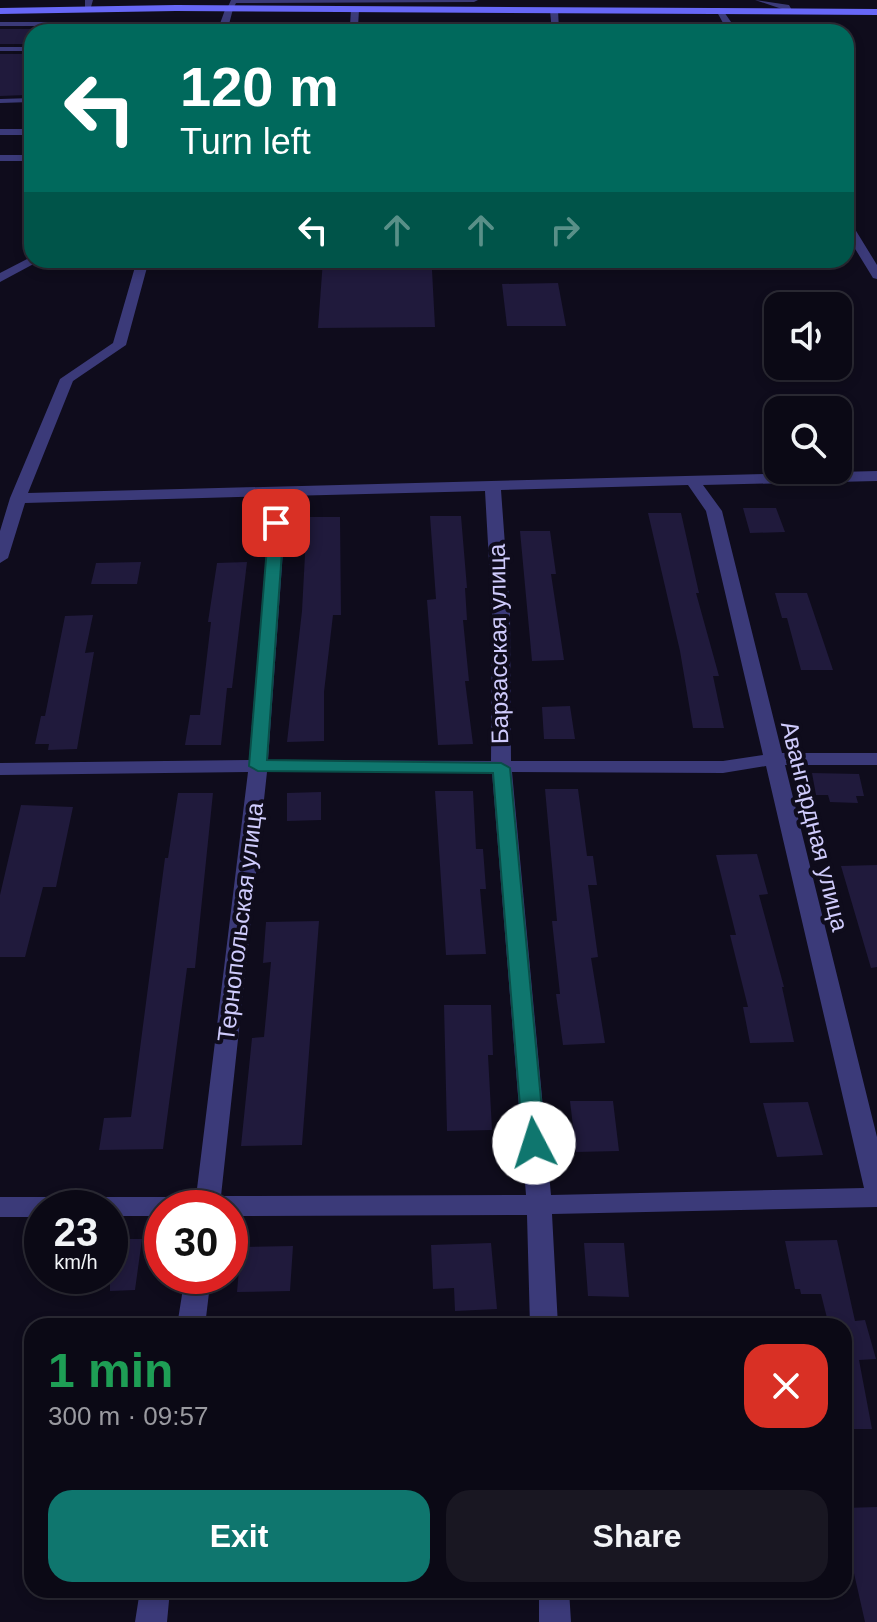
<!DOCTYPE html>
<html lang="en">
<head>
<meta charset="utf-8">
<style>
  body { margin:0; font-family:Arial,sans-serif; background:#191722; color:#f1f3f6; height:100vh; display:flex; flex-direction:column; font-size:30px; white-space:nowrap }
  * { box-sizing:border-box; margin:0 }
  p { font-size:26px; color:#9a9aa0 }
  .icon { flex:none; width:44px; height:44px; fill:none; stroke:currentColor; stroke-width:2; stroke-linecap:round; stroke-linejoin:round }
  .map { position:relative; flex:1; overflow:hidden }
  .sheet { position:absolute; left:24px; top:1318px; width:828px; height:280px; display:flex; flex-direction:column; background:#0b0915; border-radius:24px; box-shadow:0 4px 12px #0003,0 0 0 2px #2b2a34 }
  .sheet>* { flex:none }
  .hud { position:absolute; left:24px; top:24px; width:830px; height:244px; border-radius:24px; box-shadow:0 4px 12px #0003,0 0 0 2px #2b2a34; background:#00695c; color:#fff; overflow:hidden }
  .buttons { position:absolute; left:764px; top:292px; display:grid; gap:16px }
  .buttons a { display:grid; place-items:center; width:88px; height:88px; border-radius:16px; background:#0b0915; box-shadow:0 4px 12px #0003,0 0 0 2px #2b2a34; font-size:40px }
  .speed { position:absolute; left:24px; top:1190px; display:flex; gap:16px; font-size:40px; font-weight:700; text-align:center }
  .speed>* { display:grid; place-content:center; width:104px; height:104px; border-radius:50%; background:#0b0915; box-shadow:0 4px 12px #0003,0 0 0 2px #2b2a34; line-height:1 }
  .speed small { font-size:20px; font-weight:400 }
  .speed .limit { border:12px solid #d22; background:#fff; color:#111 }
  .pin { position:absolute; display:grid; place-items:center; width:68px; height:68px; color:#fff; margin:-34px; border-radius:16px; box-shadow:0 4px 12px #0006 }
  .me { position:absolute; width:88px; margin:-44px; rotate:355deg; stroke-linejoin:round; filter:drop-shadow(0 0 6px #0008) }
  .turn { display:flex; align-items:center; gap:28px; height:168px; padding:0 24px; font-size:36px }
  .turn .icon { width:104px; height:104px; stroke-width:2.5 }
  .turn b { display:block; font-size:56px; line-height:68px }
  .lanes { display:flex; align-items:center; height:76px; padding:0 24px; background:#0003; justify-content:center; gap:40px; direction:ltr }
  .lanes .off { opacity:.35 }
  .round { display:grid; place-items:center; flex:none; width:84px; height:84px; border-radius:24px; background:#191722 }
  .head { display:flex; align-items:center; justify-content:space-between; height:136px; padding:0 24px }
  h1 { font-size:48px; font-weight:800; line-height:60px; color:#1e9e55 }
  .cta { display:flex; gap:16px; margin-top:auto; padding:16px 24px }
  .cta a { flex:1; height:92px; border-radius:24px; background:#0f766e; color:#fff; font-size:32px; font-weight:800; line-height:92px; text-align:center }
  .cta a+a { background:#191722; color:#f1f3f6 }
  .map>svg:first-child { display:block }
  .building { fill:#201a3c }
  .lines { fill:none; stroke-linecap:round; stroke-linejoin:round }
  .lane { fill:#3b3a79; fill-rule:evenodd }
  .street { fill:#3b3a79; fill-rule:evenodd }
  .secondary { fill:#6767f7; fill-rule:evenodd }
  .route { fill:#0f766e; stroke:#0a4d48; stroke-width:2 }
  .labels { text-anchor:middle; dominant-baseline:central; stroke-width:8; stroke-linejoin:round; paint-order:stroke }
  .street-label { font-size:24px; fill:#cfcbfc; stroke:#0f0c1c }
</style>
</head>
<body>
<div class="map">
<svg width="877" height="1622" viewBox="0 0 877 1622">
  <rect width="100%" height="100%" fill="#0f0c1c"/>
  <path class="building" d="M 0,29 L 32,29 L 32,44 L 0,44 Z
    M 0,54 L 32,54 L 32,83 L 26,95 L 0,96 Z
    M 323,260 L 370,260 L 370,270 L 432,270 L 435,327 L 318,328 Z
    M 558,283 L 566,326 L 507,326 L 502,284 Z
    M 743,508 L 776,508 L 785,532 L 750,533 Z
    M 648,513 L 681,513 L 699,593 L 696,593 L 719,676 L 713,676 L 724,728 L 693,728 L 680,651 Z
    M 430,516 L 461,516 L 467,588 L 465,588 L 467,620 L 463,620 L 469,681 L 465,681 L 473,744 L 438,745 L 427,600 L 436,599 Z
    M 307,517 L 340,517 L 341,615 L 333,615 L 324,692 L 324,741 L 287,742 L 302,611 Z
    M 520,531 L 550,531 L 556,574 L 551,574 L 564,660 L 532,661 Z
    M 141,562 L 137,584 L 91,584 L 96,563 Z
    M 247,562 L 232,688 L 227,688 L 221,745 L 185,745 L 190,715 L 200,715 L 211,622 L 208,622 L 217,563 Z
    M 775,593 L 807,593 L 833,670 L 801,670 L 787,618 L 782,618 Z
    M 93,615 L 85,653 L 94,652 L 77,749 L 48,750 L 49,744 L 35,744 L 41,716 L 45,716 L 65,616 Z
    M 570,706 L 575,739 L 544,739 L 542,707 Z
    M 812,773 L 859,774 L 864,796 L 856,796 L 858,803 L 830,802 L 828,795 L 816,795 Z
    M 545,789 L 578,789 L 587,856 L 593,856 L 597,885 L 588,885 L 598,957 L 591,958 L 605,1043 L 563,1045 L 556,994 L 560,994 L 552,921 L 557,921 Z
    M 435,791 L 473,791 L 476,849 L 483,849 L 486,889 L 480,889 L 486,954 L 446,955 Z
    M 321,792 L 321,820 L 287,821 L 287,793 Z
    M 178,793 L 213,793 L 195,968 L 187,968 L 163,1149 L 99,1150 L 104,1118 L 131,1117 L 165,858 L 168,858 Z
    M 21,805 L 73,807 L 56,887 L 43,887 L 25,957 L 0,957 L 0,895 Z
    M 757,854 L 768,894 L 759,895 L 784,987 L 782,987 L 794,1042 L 750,1043 L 743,1007 L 748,1007 L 730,935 L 736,935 L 716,855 Z
    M 877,865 L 877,967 L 871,968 L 841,866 Z
    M 319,921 L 302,1145 L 241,1146 L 252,1038 L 264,1037 L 271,962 L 263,963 L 266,922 Z
    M 444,1005 L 491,1005 L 493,1055 L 488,1055 L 492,1130 L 447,1131 Z
    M 570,1101 L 613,1101 L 619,1151 L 576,1152 Z
    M 808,1102 L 823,1155 L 777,1157 L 763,1103 Z
    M 110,1239 L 142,1239 L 135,1290 L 110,1291 Z
    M 837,1240 L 855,1321 L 865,1320 L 876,1359 L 859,1360 L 872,1429 L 844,1429 L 844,1326 L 829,1326 L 821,1294 L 801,1294 L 800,1289 L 795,1289 L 785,1241 Z
    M 491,1243 L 497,1309 L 455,1311 L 454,1288 L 433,1289 L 431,1245 Z
    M 584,1243 L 624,1243 L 629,1297 L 588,1296 Z
    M 293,1246 L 290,1291 L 237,1292 L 241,1247 Z
    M 877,1507 L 877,1622 L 865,1622 L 844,1529 L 844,1508 Z"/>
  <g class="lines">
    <path class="lane" d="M 85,0 L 93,0 L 91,7 L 85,7 Z
      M 231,0 L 478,0 L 474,2 L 236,3 L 232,11 L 226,11 Z
      M 355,8 L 359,10 L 358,27 L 354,29 L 224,29 L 220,27 L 224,25 L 350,25 L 351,10 Z
      M 554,8 L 558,10 L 559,30 L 731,28 L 735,30 L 552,32 L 550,10 Z
      M 0,22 L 58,22 L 62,24 L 58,26 L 0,26 Z
      M 116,25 L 123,27 L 121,32 L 113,32 Z
      M 0,47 L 32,47 L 32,51 L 0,51 Z
      M 32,98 L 32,102 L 0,103 L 0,99 Z
      M 0,129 L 32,129 L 32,135 L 0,135 Z"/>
    <path class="street" d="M 755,0 L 789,5 L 793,12 L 785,14 L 782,9 Z
      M 226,7 L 233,9 L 227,32 L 217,32 Z
      M 722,9 L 738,32 L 728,32 L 717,12 Z
      M 0,155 L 32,155 L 32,161 L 0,161 Z
      M 846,220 L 850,221 L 877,265 L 877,279 L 873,278 L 846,234 Z
      M 31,257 L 41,260 L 0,282 L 0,273 Z
      M 137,260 L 149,260 L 126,345 L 73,381 L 28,493 L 877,471 L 877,481 L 703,485 L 722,511 L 782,753 L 877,753 L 877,765 L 785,765 L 877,1137 L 877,1207 L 552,1214 L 558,1326 L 530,1326 L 527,1215 L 230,1216 L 230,1208 L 162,1208 L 162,1216 L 110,1216 L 110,1208 L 42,1208 L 42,1217 L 0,1217 L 0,1197 L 196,1197 L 248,772 L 0,775 L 0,763 L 249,760 L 271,496 L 25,503 L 8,558 L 0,563 L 0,531 L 10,498 L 60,379 L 113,343 ZM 688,485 L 706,511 L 763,755 L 723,761 L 511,761 L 510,614 L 501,490 ZM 485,491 L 492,614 L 491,761 L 268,760 L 287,496 ZM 766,766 L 864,1188 L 551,1195 L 512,772 L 723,773 ZM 267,772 L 492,772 L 526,1195 L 221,1196 Z
      M 185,1276 L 211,1276 L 205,1326 L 177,1326 Z
      M 140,1590 L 170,1590 L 167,1622 L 135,1622 Z
      M 539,1590 L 569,1590 L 571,1622 L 539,1622 Z"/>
    <path class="secondary" d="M 176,5 L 877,9 L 877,15 L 176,11 L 0,14 L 0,8 Z"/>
  </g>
  <path class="route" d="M 276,519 L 284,523 L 267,760 L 501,763 L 510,768 L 545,1143 L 542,1148 L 534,1151 L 526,1148 L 523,1143 L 493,773 L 258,771 L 249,766 L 269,523 Z"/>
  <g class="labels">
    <g class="street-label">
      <text transform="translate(498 644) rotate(-91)">Барзасская улица</text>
      <text transform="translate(815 826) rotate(76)">Авангардная улица</text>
      <text transform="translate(240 922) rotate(-83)">Тернопольская улица</text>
    </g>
  </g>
</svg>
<div class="buttons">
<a><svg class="icon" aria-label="sound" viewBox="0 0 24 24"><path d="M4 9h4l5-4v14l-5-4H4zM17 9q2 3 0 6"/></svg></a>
<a><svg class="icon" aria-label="search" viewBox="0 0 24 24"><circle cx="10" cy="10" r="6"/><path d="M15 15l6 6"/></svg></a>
</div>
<div class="speed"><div>23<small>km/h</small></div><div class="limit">30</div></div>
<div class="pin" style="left:276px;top:523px;background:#d93025"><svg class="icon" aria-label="arrive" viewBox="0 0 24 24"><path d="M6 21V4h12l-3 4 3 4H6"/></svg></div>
<svg class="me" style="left:534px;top:1143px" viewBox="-20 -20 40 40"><circle r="19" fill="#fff"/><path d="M0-13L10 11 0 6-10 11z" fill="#0f766e"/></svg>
<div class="hud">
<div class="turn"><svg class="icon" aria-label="left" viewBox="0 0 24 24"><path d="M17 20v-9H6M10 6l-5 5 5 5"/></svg><div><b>120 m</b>Turn left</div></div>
<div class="lanes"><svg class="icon" aria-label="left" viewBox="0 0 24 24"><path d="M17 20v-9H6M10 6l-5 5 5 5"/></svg><svg class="icon off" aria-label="ahead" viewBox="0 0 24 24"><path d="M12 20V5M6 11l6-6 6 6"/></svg><svg class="icon off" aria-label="ahead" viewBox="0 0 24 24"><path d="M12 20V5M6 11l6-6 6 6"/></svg><svg class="icon off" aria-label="right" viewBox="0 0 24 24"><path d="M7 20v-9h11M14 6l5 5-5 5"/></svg></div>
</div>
<section class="sheet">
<div class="head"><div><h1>1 min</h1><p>300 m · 09:57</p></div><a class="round" style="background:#d93025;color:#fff"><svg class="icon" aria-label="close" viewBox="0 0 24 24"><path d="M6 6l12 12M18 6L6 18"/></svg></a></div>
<div class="cta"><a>Exit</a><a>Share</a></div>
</section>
</div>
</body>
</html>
